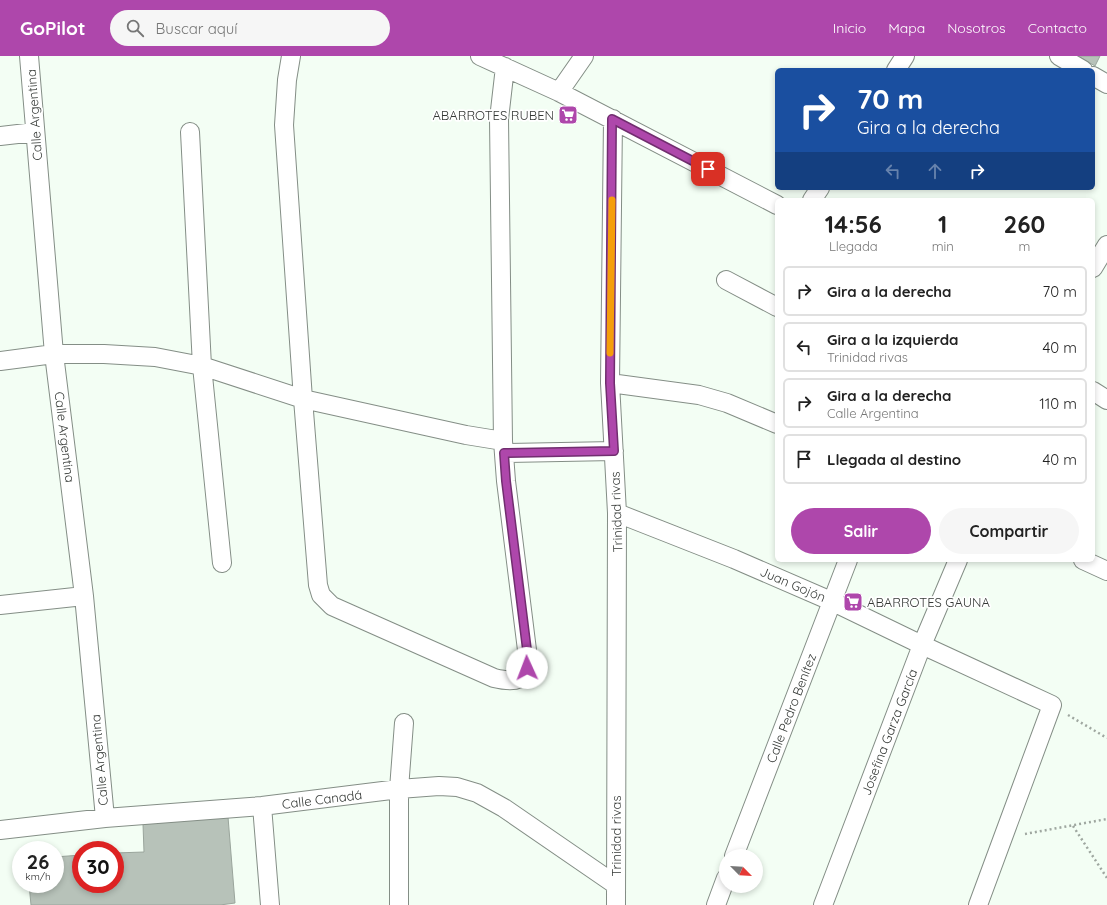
<!DOCTYPE html>
<html lang="es">
<head>
<meta charset="utf-8">
<style>
  body { margin:0; font-family:Quicksand,sans-serif; background:#f6f6f6; color:#222; height:100vh; display:flex; flex-direction:column; font-size:15px; white-space:nowrap }
  * { box-sizing:border-box; margin:0 }
  p { font-size:13px; color:#767676 }
  .icon { flex:none; width:22px; height:22px; fill:none; stroke:currentColor; stroke-width:2; stroke-linecap:round; stroke-linejoin:round }
  .map { position:relative; flex:1; overflow:hidden }
  .drawer { position:absolute; left:775px; top:142px; width:320px; height:364px; display:flex; flex-direction:column; background:#fff; border-radius:6px; box-shadow:0 2px 6px #0003 }
  .drawer>* { flex:none }
  .banner { position:absolute; left:775px; top:12px; width:320px; height:122px; border-radius:6px; box-shadow:0 2px 6px #0003; background:#1a4fa0; color:#fff; overflow:hidden }
  .needle { width:26px; rotate:114deg }
  .fabs { position:absolute; left:719px; top:793px; display:grid; gap:8px }
  .fabs a { display:grid; place-items:center; width:44px; height:44px; border-radius:50%; background:#fff; box-shadow:0 2px 6px #0003; font-size:20px }
  .speed { position:absolute; left:12px; top:785px; display:flex; gap:8px; font-size:20px; font-weight:700; text-align:center }
  .speed>* { display:grid; place-content:center; width:52px; height:52px; border-radius:50%; background:#fff; box-shadow:0 2px 6px #0003; line-height:1 }
  .speed small { font-size:10px; font-weight:400 }
  .speed .limit { border:6px solid #d22; background:#fff; color:#111 }
  .pin { position:absolute; display:grid; place-items:center; width:34px; height:34px; color:#fff; margin:-17px; border-radius:8px; box-shadow:0 2px 6px #0006 }
  .me { position:absolute; width:44px; margin:-22px; rotate:358deg; stroke-linejoin:round; filter:drop-shadow(0 0 3px #0008) }
  .turn { display:flex; align-items:center; gap:14px; height:84px; padding:0 16px; font-size:18px }
  .turn .icon { width:52px; height:52px; stroke-width:2.5 }
  .turn b { display:block; font-size:28px; line-height:34px }
  .lanes { display:flex; align-items:center; height:38px; padding:0 16px; background:#0003; justify-content:center; gap:20px; direction:ltr }
  .lanes .off { opacity:.35 }
  .eta { display:flex; justify-content:space-evenly; align-items:center; height:68px; text-align:center }
  .eta b { font-size:24px; font-weight:700; line-height:28px }
  .primary-button { display:flex; gap:8px; margin-top:auto; padding:8px 16px }
  .primary-button a { flex:1; height:46px; border-radius:24px; background:#ae47ab; color:#fff; font-size:16px; font-weight:700; line-height:46px; text-align:center }
  .primary-button a+a { background:#f6f6f6; color:#222 }
  ul { padding:0; list-style:none }
  li { display:flex; align-items:center; gap:12px; height:50px; margin:0 8px 6px; padding:0 8px; border:2px solid #e0e0e0; border-radius:6px }
  li div { flex:1 }
  li b { display:block; font-size:15px }
  li em { font-style:normal }
  header { display:flex; align-items:center; gap:24px; box-sizing:border-box; height:56px; padding:0 20px; background:#ae47ab; color:#fff }
  header strong { font-size:19px }
  nav { display:flex; gap:22px; margin-inline-start:auto; font-size:14px }
  .search { width:280px; height:36px; background:#f6f6f6; display:flex; align-items:center; gap:10px; box-sizing:border-box; padding:0 14px; border-radius:22px; color:#767676; font-size:15px }
  .map>svg:first-child { display:block }
  .building { fill:#b7c2b9; stroke:#9aa59c }
  .lines { fill:none; stroke-linecap:round; stroke-linejoin:round }
  .minor-casing { stroke:#848e86; stroke-width:20 }
  .path { stroke:#9fa7a0; stroke-width:2.5; stroke-dasharray:2 3; stroke-linecap:butt }
  .minor { stroke:#fff; stroke-width:18 }
  .route-casing { stroke:#712e6f; stroke-width:10 }
  .route { stroke:#ae47ab; stroke-width:7 }
  .slow { stroke:#f59e0b; stroke-width:7 }
  .labels { text-anchor:middle; dominant-baseline:central; stroke-width:3.5; stroke-linejoin:round; paint-order:stroke }
  .street-label { font-size:13px; fill:#353936; stroke:#fff }
  .poi-label { font-size:13px; fill:#353936; stroke:#fff; text-anchor:end }
</style>
</head>
<body>
<header>
<strong>GoPilot</strong>
<div class="search"><svg class="icon" aria-label="search" viewBox="0 0 24 24"><circle cx="10" cy="10" r="6"/><path d="M15 15l6 6"/></svg>Buscar aquí</div>
<nav><a>Inicio</a><a>Mapa</a><a>Nosotros</a><a>Contacto</a></nav>
</header>
<div class="map">
<svg width="1107" height="849" viewBox="0 0 1107 849">
  <rect width="100%" height="100%" fill="#f3fef4"/>
  <path class="building" d="M 1078,0 L 1100,0 L 1095,10 Z
    M 228,761 L 235,847 L 220,849 L 31,849 L 29,828 L 55,828 L 55,801 L 81,799 L 81,828 L 115,828 L 115,797 L 144,796 L 143,768 Z"/>
  <g class="lines">
    <g class="minor-casing">
      <path id="minor" d="M 29,0 L 54,298 L 84,540 L 105,762
        M 291,0 L 287,24 L 284,69 L 303,343 L 318,529 L 321,539 L 332,550 L 494,622 C 515,627 527,626 528,602 L 506,425 L 503,385 L 499,63 L 505,11
        M 480,0 L 559,36 L 777,149
        M 1059,0 L 1083,14
        M 896,14 L 905,0
        M 1093,20 L 1107,28
        M 559,36 L 584,0
        M 613,63 L 610,327 L 617,457 L 616,849
        M 190,76 L 202,310 L 222,507
        M 0,80 L 35,76
        M 812,144 L 820,132
        M 1093,212 L 1107,189
        M 726,224 L 777,251
        M 0,305 L 54,298 L 104,298 L 155,301 L 202,310 L 303,343 L 466,379 L 503,385
        M 610,327 L 699,339 L 727,347 L 777,368
        M 1093,335 L 1107,344
        M 504,397 L 614,395
        M 617,457 L 734,503 L 831,545 L 922,589 L 1052,649 L 978,849
        M 1083,504 L 1107,515
        M 0,549 L 84,540
        M 262,750 L 270,849
        M 0,774 L 105,762 L 262,750 L 399,733 L 439,730 L 457,731 L 477,737 L 504,752 L 616,829
        M 734,800 L 848,504
        M 399,849 L 399,733 L 404,667
        M 716,849 L 726,822
        M 823,849 L 922,589 L 958,504"/>
    </g>
    <path class="path" d="M 1068,659 L 1107,682
      M 1073,770 L 1107,822
      M 1025,778 L 1107,763"/>
    <use href="#minor" class="minor"/>
  </g>
  <g class="lines">
    <g class="route-casing">
      <path id="route" d="M 527,612 L 528,602 L 506,425 L 504,397 L 614,395 L 610,327 L 612,63 L 708,113"/>
    </g>
    <use href="#route" class="route"/>
    <path class="slow" d="M 610,297 L 612,144"/>
  </g>
  <defs>
    <g id="supermarket-square" transform="scale(1)"><rect x="-9" y="-9" width="18" height="18" rx="4" fill="#ae47ab" stroke="#fff"/><path d="M-6-5.5h2.5l.6 2H6L4.5 2H-2.5L-4.4-4H-6ZM-1.5 3.2a1.3 1.3 0 1 0 .1 0ZM3 3.2a1.3 1.3 0 1 0 .1 0Z" fill="#fff"/></g>
  </defs>
  <g fill-rule="evenodd">
    <use href="#supermarket-square" x="568" y="59"/>
    <use href="#supermarket-square" x="853" y="546"/>
  </g>
  <g class="labels">
    <g class="street-label">
      <text transform="translate(34 59) rotate(-94)">Calle Argentina</text>
      <text transform="translate(65 381) rotate(83)">Calle Argentina</text>
      <text transform="translate(616 456) rotate(-92)">Trinidad rivas</text>
      <text transform="translate(793 528) rotate(23)">Juan Gojón</text>
      <text transform="translate(791 652) rotate(-69)">Calle Pedro Benítez</text>
      <text transform="translate(889 676) rotate(-69)">Josefina Garza García</text>
      <text transform="translate(99 704) rotate(-95)">Calle Argentina</text>
      <text transform="translate(322 743) rotate(-7)">Calle Canadá</text>
      <text transform="translate(616 780) rotate(-90)">Trinidad rivas</text>
    </g>
    <g class="poi-label">
      <text x="554" y="59">ABARROTES RUBEN</text>
      <text x="867" y="546" text-anchor="start">ABARROTES GAUNA</text>
    </g>
  </g>
</svg>
<div class="fabs">
<a><svg class="needle" viewBox="-14 -14 28 28"><path d="M0-13l5 13h-10z" fill="#e53935"/><path d="M0 13l5-13h-10z" fill="#767676"/></svg></a>
</div>
<div class="speed"><div>26<small>km/h</small></div><div class="limit">30</div></div>
<div class="pin" style="left:708px;top:113px;background:#d93025"><svg class="icon" aria-label="arrive" viewBox="0 0 24 24"><path d="M6 21V4h12l-3 4 3 4H6"/></svg></div>
<svg class="me" style="left:527px;top:612px" viewBox="-20 -20 40 40"><circle r="19" fill="#fff"/><path d="M0-13L10 11 0 6-10 11z" fill="#ae47ab"/></svg>
<div class="banner">
<div class="turn"><svg class="icon" aria-label="right" viewBox="0 0 24 24"><path d="M7 20v-9h11M14 6l5 5-5 5"/></svg><div><b>70 m</b>Gira a la derecha</div></div>
<div class="lanes"><svg class="icon off" aria-label="left" viewBox="0 0 24 24"><path d="M17 20v-9H6M10 6l-5 5 5 5"/></svg><svg class="icon off" aria-label="ahead" viewBox="0 0 24 24"><path d="M12 20V5M6 11l6-6 6 6"/></svg><svg class="icon" aria-label="right" viewBox="0 0 24 24"><path d="M7 20v-9h11M14 6l5 5-5 5"/></svg></div>
</div>
<section class="drawer">
<div class="eta">
<div><b>14:56</b><p>Llegada</p></div>
<div><b>1</b><p>min</p></div>
<div><b>260</b><p>m</p></div>
</div>
<ul>
<li><svg class="icon" aria-label="right" viewBox="0 0 24 24"><path d="M7 20v-9h11M14 6l5 5-5 5"/></svg><div><b>Gira a la derecha</b></div><em>70 m</em></li>
<li><svg class="icon" aria-label="left" viewBox="0 0 24 24"><path d="M17 20v-9H6M10 6l-5 5 5 5"/></svg><div><b>Gira a la izquierda</b><p>Trinidad rivas</p></div><em>40 m</em></li>
<li><svg class="icon" aria-label="right" viewBox="0 0 24 24"><path d="M7 20v-9h11M14 6l5 5-5 5"/></svg><div><b>Gira a la derecha</b><p>Calle Argentina</p></div><em>110 m</em></li>
<li><svg class="icon" aria-label="arrive" viewBox="0 0 24 24"><path d="M6 21V4h12l-3 4 3 4H6"/></svg><div><b>Llegada al destino</b></div><em>40 m</em></li>
</ul>
<div class="primary-button"><a>Salir</a><a>Compartir</a></div>
</section>
</div>
</body>
</html>
